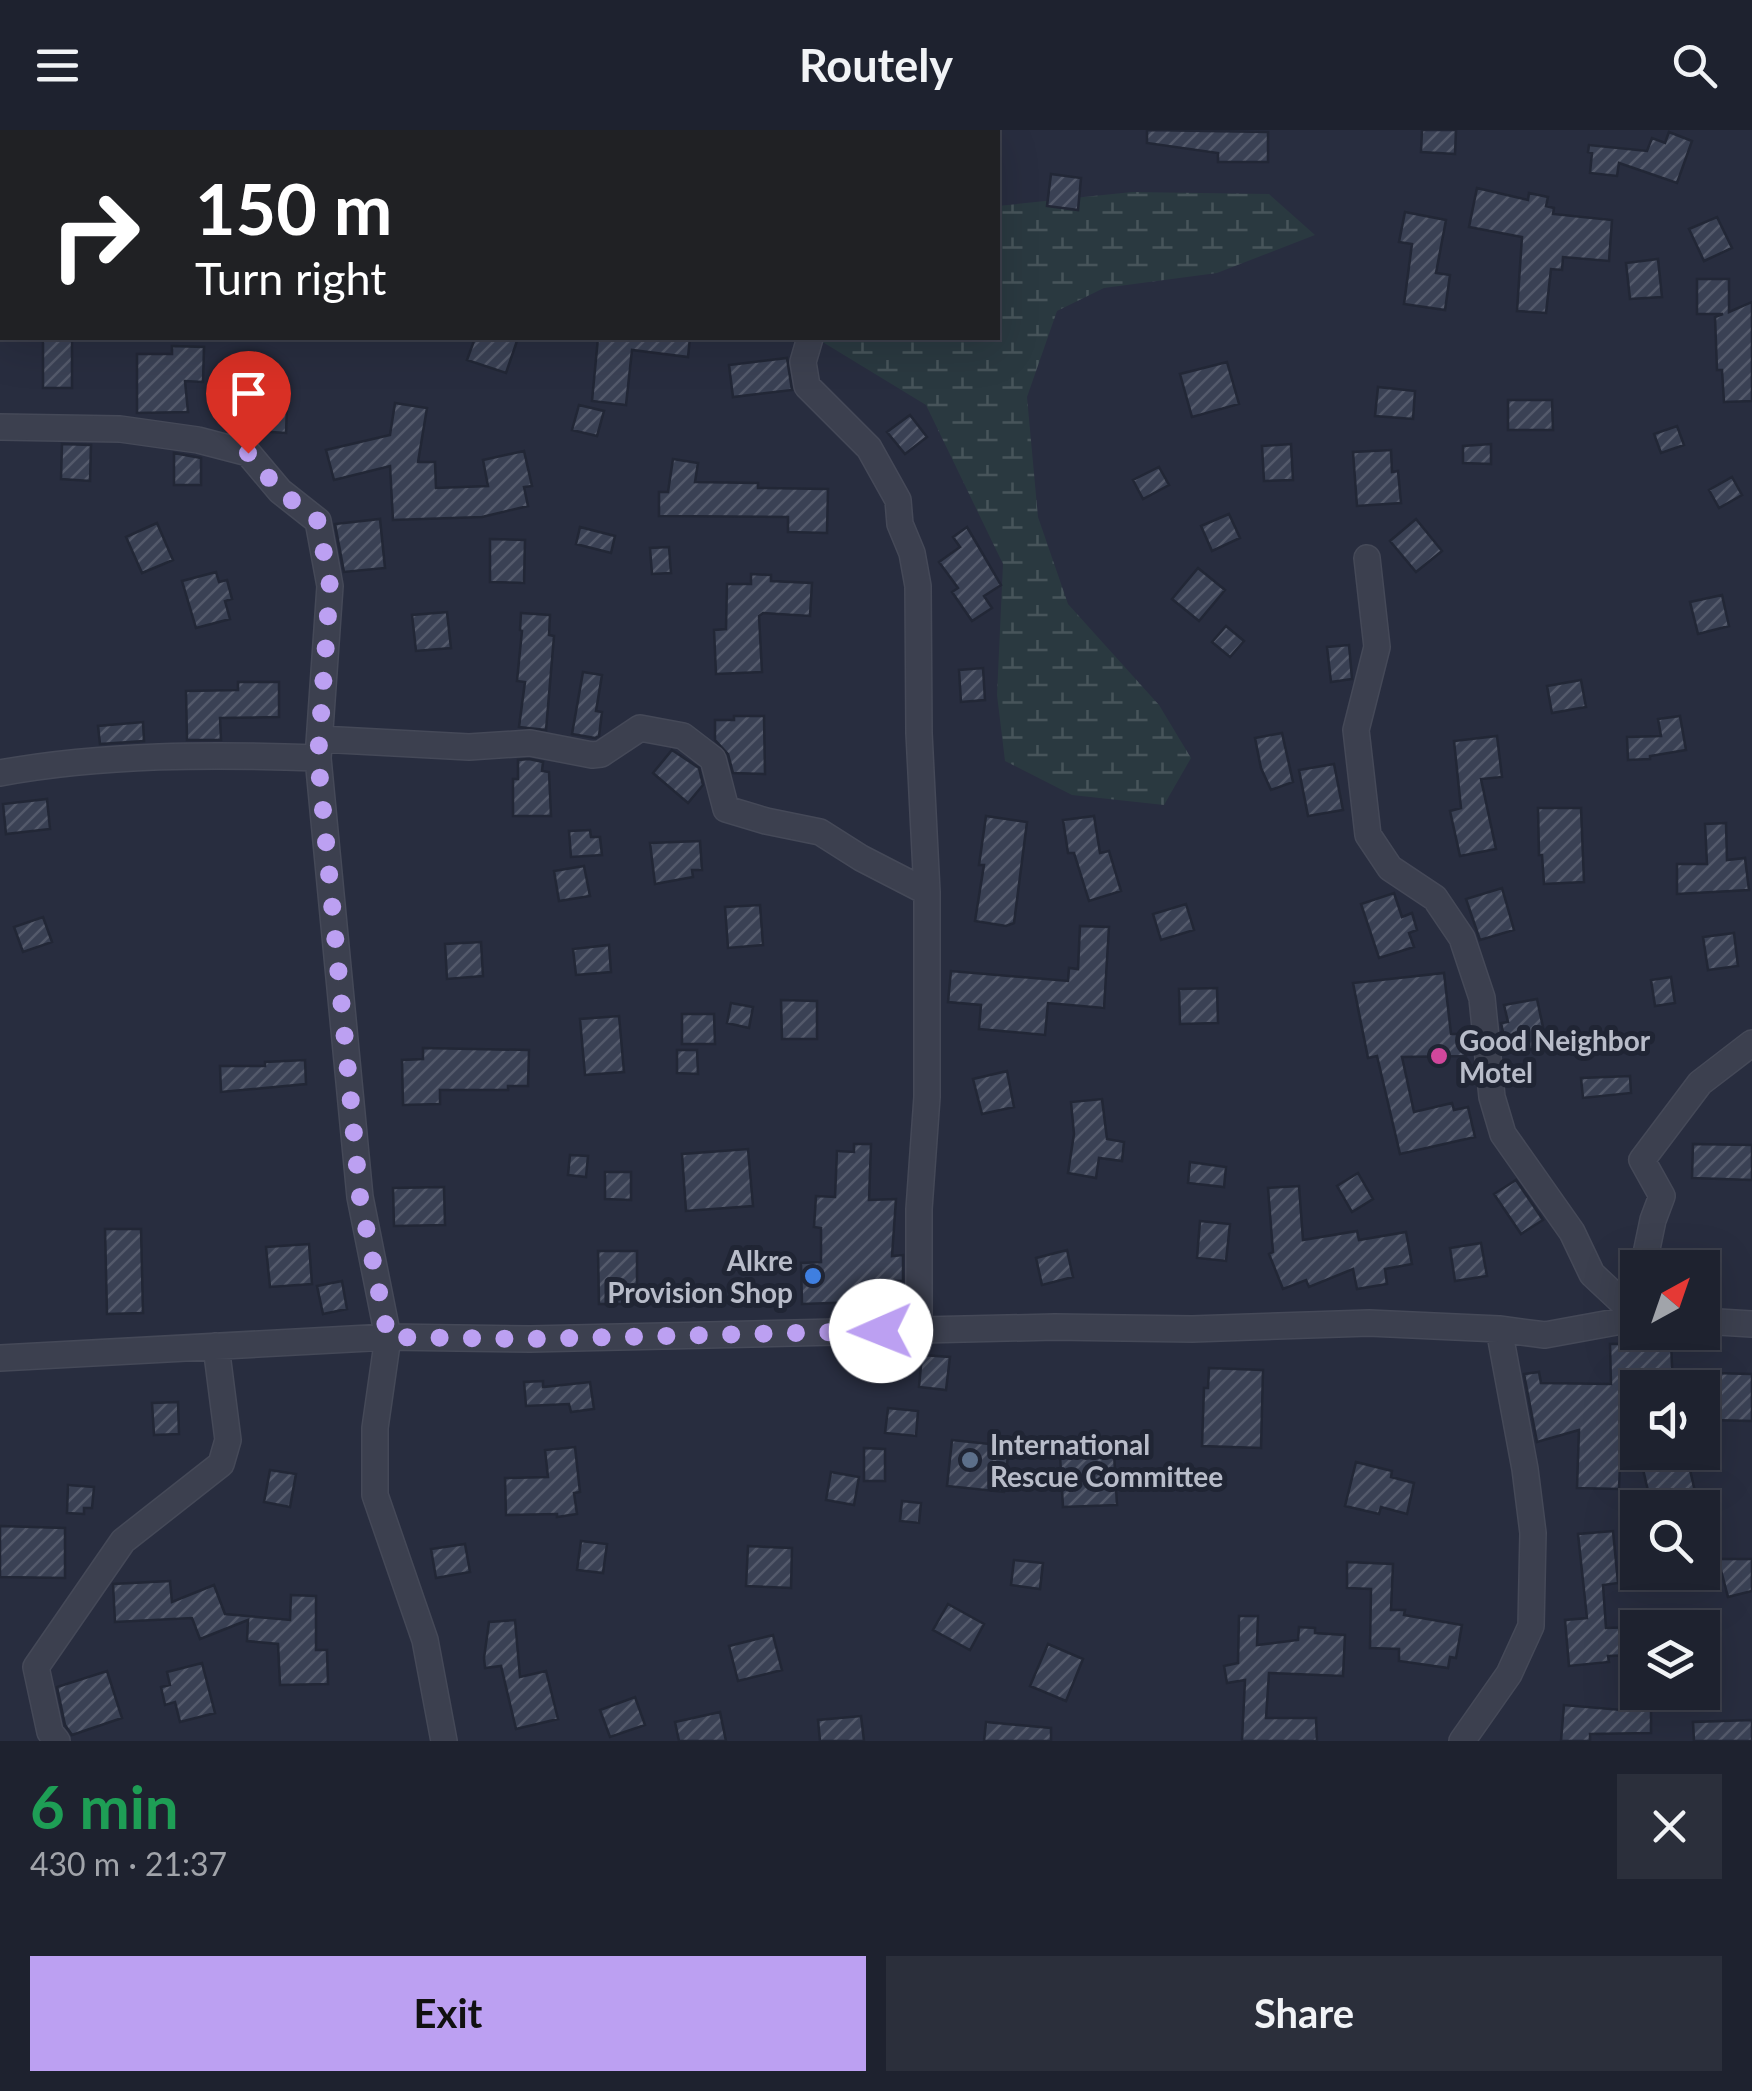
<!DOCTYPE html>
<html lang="en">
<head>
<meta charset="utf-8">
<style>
  body { margin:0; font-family:Lato,sans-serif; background:#2b2f3b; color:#f1f3f6; height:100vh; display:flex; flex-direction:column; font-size:38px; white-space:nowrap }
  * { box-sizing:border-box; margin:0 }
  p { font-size:32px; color:#a1a4aa }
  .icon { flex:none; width:55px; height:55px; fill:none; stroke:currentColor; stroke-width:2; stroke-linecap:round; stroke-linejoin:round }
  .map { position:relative; height:1611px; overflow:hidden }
  .side { display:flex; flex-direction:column; background:#1e222f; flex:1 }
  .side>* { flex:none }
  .banner { position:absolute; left:0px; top:0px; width:1000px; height:210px; box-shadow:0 10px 40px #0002,0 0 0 2px #3c3f4b; background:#202124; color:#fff; overflow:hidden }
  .needle { width:65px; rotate:40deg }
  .controls { position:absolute; left:1620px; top:1120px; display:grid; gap:20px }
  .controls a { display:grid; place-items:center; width:100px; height:100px; border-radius:0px; background:#1e222f; box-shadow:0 10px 40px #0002,0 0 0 2px #3c3f4b; font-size:50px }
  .pin { position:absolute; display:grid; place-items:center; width:85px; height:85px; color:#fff; margin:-102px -42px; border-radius:50% 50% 50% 0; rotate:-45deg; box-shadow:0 0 10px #0007 }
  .pin .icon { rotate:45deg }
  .me { position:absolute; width:110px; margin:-55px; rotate:269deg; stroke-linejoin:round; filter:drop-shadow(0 0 8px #0008) }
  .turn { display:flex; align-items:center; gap:35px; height:210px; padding:0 30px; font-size:45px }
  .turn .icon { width:130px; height:130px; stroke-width:2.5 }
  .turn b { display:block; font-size:70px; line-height:85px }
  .round { display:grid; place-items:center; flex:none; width:105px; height:105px; border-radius:0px; background:#2b2f3b }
  .overview { display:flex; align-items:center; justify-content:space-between; height:170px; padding:0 30px }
  h1 { font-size:60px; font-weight:700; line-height:75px; color:#1e9e55 }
  .button { display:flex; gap:20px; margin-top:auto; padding:20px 30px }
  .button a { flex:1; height:115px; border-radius:0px; background:#bca0f2; color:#111; font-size:40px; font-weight:700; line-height:115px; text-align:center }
  .button a+a { background:#2b2f3b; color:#f1f3f6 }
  header { display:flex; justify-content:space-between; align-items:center; height:130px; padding:0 30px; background:#1e222f; font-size:45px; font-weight:700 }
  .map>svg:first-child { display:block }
  .wetland { fill:url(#wetland-marsh) }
  .building { fill:url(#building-hatch); stroke:#222736; stroke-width:2.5 }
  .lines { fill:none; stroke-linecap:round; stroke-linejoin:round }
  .street-casing { stroke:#454958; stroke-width:28 }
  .street { stroke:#3c404f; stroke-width:25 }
  .route { stroke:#bca0f2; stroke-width:18; stroke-dasharray:0 32.4 }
  .hotel-dot { fill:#d1479c; stroke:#202534; stroke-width:4 }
  .shop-dot { fill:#3f7fe0; stroke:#202534; stroke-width:4 }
  .service-dot { fill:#5c6f8a; stroke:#202534; stroke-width:4 }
  .labels { text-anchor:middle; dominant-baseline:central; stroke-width:10; stroke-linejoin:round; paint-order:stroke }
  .poi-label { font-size:28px; font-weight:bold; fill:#b8bcc9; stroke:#202534; text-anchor:start }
</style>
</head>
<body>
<header><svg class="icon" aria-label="menu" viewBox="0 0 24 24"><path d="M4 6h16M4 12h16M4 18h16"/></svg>Routely<svg class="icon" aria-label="search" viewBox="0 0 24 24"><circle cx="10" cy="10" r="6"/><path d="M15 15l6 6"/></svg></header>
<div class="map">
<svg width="1752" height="1611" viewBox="0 0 1752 1611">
  <defs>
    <pattern id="wetland-marsh" width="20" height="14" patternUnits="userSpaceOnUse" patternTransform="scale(2.5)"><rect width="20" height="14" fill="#2a3940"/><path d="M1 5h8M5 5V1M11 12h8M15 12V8" fill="none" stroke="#47545a"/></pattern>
    <pattern id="building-hatch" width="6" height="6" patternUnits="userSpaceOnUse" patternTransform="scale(2.5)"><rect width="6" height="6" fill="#3a4154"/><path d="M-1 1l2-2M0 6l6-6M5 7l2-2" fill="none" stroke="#545a6b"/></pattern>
  </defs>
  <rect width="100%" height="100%" fill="#282d3f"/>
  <path class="wetland" d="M 376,0 L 666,0 L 672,2 L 382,2 Z
    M 1132,62 L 1269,64 L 1315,105 L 1217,143 L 1104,158 L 1057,181 L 1027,267 L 1038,387 L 1068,474 L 1159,575 L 1191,628 L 1164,675 L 1072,665 L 1005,631 L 997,565 L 1003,434 L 926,275 L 816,208 L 998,208 L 998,76 Z"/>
  <path class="building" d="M 1147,0 L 1268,2 L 1268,32 L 1218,32 L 1218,23 L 1147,13 Z
    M 1422,0 L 1456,0 L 1455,24 L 1421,22 Z
    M 1669,2 L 1692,11 L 1677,53 L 1619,33 L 1617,46 L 1590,43 L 1592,23 L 1588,22 L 1589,15 L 1647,21 L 1652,8 L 1665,13 Z
    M 1051,44 L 1081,48 L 1078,80 L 1047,76 Z
    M 1477,58 L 1528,70 L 1529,63 L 1548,67 L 1546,76 L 1554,78 L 1553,84 L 1612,90 L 1609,131 L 1563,127 L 1562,140 L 1551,139 L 1546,183 L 1517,181 L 1522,107 L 1469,97 Z
    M 1405,82 L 1446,90 L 1436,143 L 1450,145 L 1445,180 L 1404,174 L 1412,114 L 1399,112 Z
    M 1717,87 L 1732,118 L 1704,131 L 1689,99 Z
    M 1658,129 L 1662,167 L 1630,169 L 1626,133 Z
    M 1697,149 L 1729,149 L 1729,182 L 1752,172 L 1752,271 L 1724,272 L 1722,240 L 1717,240 L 1715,187 L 1723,184 L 1697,184 Z
    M 43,208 L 72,208 L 72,258 L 43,258 Z
    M 475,208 L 518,208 L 506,243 L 467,230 Z
    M 598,208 L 690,208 L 688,227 L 632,220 L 626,275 L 592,271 Z
    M 172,216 L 204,217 L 203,252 L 185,251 L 188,282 L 137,283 L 137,224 L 172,224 Z
    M 787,228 L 792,260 L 733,267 L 729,235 Z
    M 1227,232 L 1239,274 L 1192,287 L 1180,244 Z
    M 1378,257 L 1415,261 L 1413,289 L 1375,286 Z
    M 1508,270 L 1552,270 L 1553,300 L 1508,300 Z
    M 395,273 L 427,278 L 418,332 L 435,332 L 436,358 L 488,356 L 483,330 L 524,321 L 532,356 L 524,357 L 528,376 L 482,387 L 393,390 L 390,336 L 334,350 L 326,320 L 390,305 Z
    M 257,275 L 287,277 L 286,303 L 255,301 Z
    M 579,275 L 604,281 L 597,306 L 572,300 Z
    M 910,285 L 927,307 L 905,324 L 887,302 Z
    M 1677,296 L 1684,315 L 1661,323 L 1654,304 Z
    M 62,314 L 91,315 L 90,351 L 61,349 Z
    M 1291,314 L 1293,350 L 1264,351 L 1262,316 Z
    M 1491,314 L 1491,334 L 1463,333 L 1463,316 Z
    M 1391,320 L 1392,342 L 1398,341 L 1401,373 L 1357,376 L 1353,322 Z
    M 174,323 L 201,328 L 201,355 L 174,355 Z
    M 673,329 L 698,333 L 695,352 L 758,353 L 758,358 L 828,359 L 827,403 L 788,402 L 788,387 L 659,386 L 659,362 L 668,362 Z
    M 1159,337 L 1169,355 L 1143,369 L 1133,350 Z
    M 1732,347 L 1742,365 L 1719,378 L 1709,360 Z
    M 1229,384 L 1240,408 L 1212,421 L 1201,396 Z
    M 380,389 L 385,438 L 344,442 L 335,394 Z
    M 1416,389 L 1442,421 L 1416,442 L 1390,411 Z
    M 157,393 L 173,430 L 142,443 L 126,407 Z
    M 580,397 L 615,406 L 611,423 L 576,414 Z
    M 967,397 L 1001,455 L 984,466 L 992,478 L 972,491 L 952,462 L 958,458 L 939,432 L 960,417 L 953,407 Z
    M 490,409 L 525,410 L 524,453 L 490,452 Z
    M 669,417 L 671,443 L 652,444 L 650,418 Z
    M 1198,438 L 1225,460 L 1199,491 L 1172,469 Z
    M 216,442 L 219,452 L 227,450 L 232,469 L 225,471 L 230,489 L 196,498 L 182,451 Z
    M 751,444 L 771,445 L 771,451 L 812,453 L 810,486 L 763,483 L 759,486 L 762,542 L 716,544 L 714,500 L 726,499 L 727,454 L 751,454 Z
    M 1722,465 L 1729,496 L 1698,504 L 1690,472 Z
    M 447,482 L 451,518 L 416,521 L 412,485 Z
    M 521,483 L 550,485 L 549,505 L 554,506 L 546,600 L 519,597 L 525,552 L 517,551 L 522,501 L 520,500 Z
    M 1226,496 L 1244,511 L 1230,527 L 1212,512 Z
    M 1349,515 L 1352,549 L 1331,552 L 1327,517 Z
    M 983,538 L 985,570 L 961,572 L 959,540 Z
    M 583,542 L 602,545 L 596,581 L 602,582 L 599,606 L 595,608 L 572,604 Z
    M 1581,550 L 1586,577 L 1552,583 L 1547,556 Z
    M 238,552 L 279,552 L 279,587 L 220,588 L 221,610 L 187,610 L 186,561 L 238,560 Z
    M 734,586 L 764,586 L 765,644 L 733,643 L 728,624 L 715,610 L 715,590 L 734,590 Z
    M 1680,586 L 1686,620 L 1650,626 L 1650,629 L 1628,630 L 1627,607 L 1661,606 L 1658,589 Z
    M 143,592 L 144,611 L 100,614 L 98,596 Z
    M 1282,603 L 1293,652 L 1271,660 L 1261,638 L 1255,608 Z
    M 1497,606 L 1502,647 L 1481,649 L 1496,719 L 1460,726 L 1450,681 L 1461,678 L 1454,611 Z
    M 672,620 L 699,638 L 703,655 L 688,673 L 653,643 Z
    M 529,629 L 543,632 L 542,641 L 549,642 L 551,686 L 513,686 L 513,649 L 518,649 L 518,630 Z
    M 1334,634 L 1343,680 L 1308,686 L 1299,640 Z
    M 47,669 L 50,699 L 6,704 L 3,674 Z
    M 1538,678 L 1581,678 L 1584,752 L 1544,754 L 1542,725 L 1539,725 Z
    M 986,686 L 1027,692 L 1014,793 L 1006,796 L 975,791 L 984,735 L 979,735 Z
    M 1094,686 L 1100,723 L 1109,721 L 1121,761 L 1089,771 L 1074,723 L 1068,723 L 1063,690 Z
    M 1726,693 L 1727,730 L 1745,728 L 1749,760 L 1677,764 L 1677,734 L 1707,734 L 1705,694 Z
    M 590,700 L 591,707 L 600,707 L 602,725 L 571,727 L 569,701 Z
    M 700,711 L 702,740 L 692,740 L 693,747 L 655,754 L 650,713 Z
    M 584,736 L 590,766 L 559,771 L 554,741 Z
    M 1502,758 L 1514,800 L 1480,810 L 1466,769 Z
    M 1394,763 L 1402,787 L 1412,783 L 1417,800 L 1409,803 L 1414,817 L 1379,828 L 1361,774 Z
    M 1186,774 L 1194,800 L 1161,810 L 1153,784 Z
    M 760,775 L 763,815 L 728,818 L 725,777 Z
    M 43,787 L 52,812 L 23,822 L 14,797 Z
    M 1080,796 L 1109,797 L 1104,878 L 1048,873 L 1045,905 L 979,899 L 981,875 L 948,872 L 951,841 L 1068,851 L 1069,838 L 1078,839 Z
    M 1734,803 L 1738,836 L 1708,840 L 1703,807 Z
    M 481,812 L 483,846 L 447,849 L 445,814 Z
    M 609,815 L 611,842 L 576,845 L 573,819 Z
    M 1444,843 L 1451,904 L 1465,904 L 1466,926 L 1402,927 L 1414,982 L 1452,973 L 1454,980 L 1468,977 L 1475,1007 L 1400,1024 L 1377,926 L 1368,928 L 1353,853 Z
    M 1671,847 L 1675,873 L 1655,876 L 1651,850 Z
    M 1217,858 L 1218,893 L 1180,894 L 1179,859 Z
    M 1537,869 L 1547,916 L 1514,923 L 1512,910 L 1505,911 L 1501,893 L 1508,892 L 1504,875 Z
    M 781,870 L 817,871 L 817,909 L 782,909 Z
    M 731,873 L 753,877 L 749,898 L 727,893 Z
    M 682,884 L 714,884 L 715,914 L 682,914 Z
    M 619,886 L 624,942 L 585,945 L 580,889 Z
    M 423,918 L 529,920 L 528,956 L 508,956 L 508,960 L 440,960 L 440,974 L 403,975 L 402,930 L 423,929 Z
    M 677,920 L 697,920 L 698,944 L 677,943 Z
    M 305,930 L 306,954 L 221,962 L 220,936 L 265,936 L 265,932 Z
    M 1007,941 L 1014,977 L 982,984 L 973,949 Z
    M 1630,946 L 1631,963 L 1583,968 L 1581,948 Z
    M 1102,969 L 1107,1009 L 1124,1012 L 1122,1031 L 1099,1028 L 1096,1048 L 1068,1043 L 1074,1004 L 1071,972 Z
    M 854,1014 L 871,1014 L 869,1070 L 896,1069 L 892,1126 L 903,1125 L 903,1151 L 895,1151 L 896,1159 L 862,1161 L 862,1172 L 802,1174 L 801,1133 L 821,1132 L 821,1098 L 814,1097 L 816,1066 L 835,1067 L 837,1021 L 854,1022 Z
    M 1693,1014 L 1752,1015 L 1752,1050 L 1692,1048 Z
    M 748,1019 L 753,1076 L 686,1081 L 682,1024 Z
    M 570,1025 L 588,1026 L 586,1047 L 568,1045 Z
    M 1190,1032 L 1226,1037 L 1224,1057 L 1188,1053 Z
    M 605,1042 L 631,1042 L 631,1070 L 605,1069 Z
    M 1358,1043 L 1373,1069 L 1352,1082 L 1337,1056 Z
    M 1516,1050 L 1543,1090 L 1521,1104 L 1494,1064 Z
    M 1299,1056 L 1303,1110 L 1357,1101 L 1359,1110 L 1406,1102 L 1412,1134 L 1385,1139 L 1387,1154 L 1357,1159 L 1353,1139 L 1309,1157 L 1306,1150 L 1283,1159 L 1269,1124 L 1273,1122 L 1268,1058 Z
    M 444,1057 L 445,1095 L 394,1096 L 393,1058 Z
    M 1200,1091 L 1230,1094 L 1226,1131 L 1197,1128 Z
    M 105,1099 L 141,1099 L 143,1183 L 107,1184 Z
    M 1481,1113 L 1487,1146 L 1455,1151 L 1450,1118 Z
    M 309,1114 L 312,1154 L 270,1157 L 266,1117 Z
    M 1067,1120 L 1073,1147 L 1042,1155 L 1036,1128 Z
    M 598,1121 L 637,1121 L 637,1174 L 599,1174 Z
    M 342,1151 L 347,1179 L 323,1184 L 317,1156 Z
    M 1671,1213 L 1673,1258 L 1636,1258 L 1636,1261 L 1623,1262 L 1619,1359 L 1577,1358 L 1579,1300 L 1537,1312 L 1524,1244 L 1539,1242 L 1541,1253 L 1611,1254 L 1610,1214 Z
    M 922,1225 L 950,1227 L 946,1260 L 919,1257 Z
    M 1209,1238 L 1263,1240 L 1261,1318 L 1202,1316 L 1204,1258 L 1208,1258 Z
    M 1713,1243 L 1752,1244 L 1752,1291 L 1711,1290 Z
    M 543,1251 L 543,1257 L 590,1252 L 594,1279 L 571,1282 L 569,1274 L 526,1276 L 524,1252 Z
    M 178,1272 L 179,1304 L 154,1305 L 152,1273 Z
    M 888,1278 L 918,1281 L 916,1306 L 885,1303 Z
    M 952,1310 L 1009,1316 L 1004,1362 L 947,1356 Z
    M 575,1317 L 580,1362 L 574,1363 L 577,1384 L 557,1387 L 557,1384 L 506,1385 L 505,1348 L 548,1347 L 545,1320 Z
    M 864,1318 L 885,1319 L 885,1351 L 864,1351 Z
    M 1639,1322 L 1686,1322 L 1698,1375 L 1652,1378 Z
    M 1114,1323 L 1117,1375 L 1063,1377 L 1060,1326 Z
    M 1356,1332 L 1392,1341 L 1391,1347 L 1414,1353 L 1407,1384 L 1381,1377 L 1379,1384 L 1345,1376 Z
    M 270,1340 L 296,1344 L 290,1377 L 264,1372 Z
    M 831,1342 L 859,1347 L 854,1375 L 826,1370 Z
    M 68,1355 L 94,1357 L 92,1378 L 84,1378 L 84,1384 L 67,1383 Z
    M 902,1371 L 921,1373 L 919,1393 L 900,1391 Z
    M 0,1396 L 65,1398 L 65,1448 L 0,1447 Z
    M 1613,1401 L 1618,1453 L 1603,1455 L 1606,1498 L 1638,1497 L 1638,1525 L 1608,1526 L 1609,1532 L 1569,1536 L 1565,1490 L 1587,1488 L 1578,1404 Z
    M 581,1411 L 607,1414 L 603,1443 L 577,1440 Z
    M 465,1414 L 470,1442 L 436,1448 L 431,1419 Z
    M 748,1416 L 792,1418 L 791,1458 L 746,1456 Z
    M 1718,1429 L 1752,1429 L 1752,1461 L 1728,1467 Z
    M 1014,1430 L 1043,1433 L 1040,1459 L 1011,1455 Z
    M 1347,1432 L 1393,1434 L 1391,1480 L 1405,1480 L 1404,1485 L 1462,1495 L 1456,1528 L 1450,1527 L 1448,1538 L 1399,1531 L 1399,1519 L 1370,1518 L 1371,1459 L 1347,1458 Z
    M 170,1451 L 172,1472 L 214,1455 L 225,1484 L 290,1490 L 291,1465 L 316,1466 L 316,1520 L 327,1520 L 328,1554 L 280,1555 L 278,1514 L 247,1511 L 248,1490 L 200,1509 L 192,1488 L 115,1492 L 113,1454 Z
    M 948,1474 L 984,1494 L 970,1520 L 933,1500 Z
    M 1239,1486 L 1258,1486 L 1257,1515 L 1298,1510 L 1299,1497 L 1315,1498 L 1315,1503 L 1345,1505 L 1343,1546 L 1269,1543 L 1266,1588 L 1316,1588 L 1317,1611 L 1242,1611 L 1245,1550 L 1227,1553 L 1224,1536 L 1238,1533 Z
    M 515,1490 L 520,1547 L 546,1541 L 558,1589 L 516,1599 L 501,1536 L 485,1538 L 484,1528 L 489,1492 Z
    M 773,1505 L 782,1540 L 738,1551 L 729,1516 Z
    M 1048,1514 L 1083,1529 L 1066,1571 L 1030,1556 Z
    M 202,1533 L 215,1583 L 180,1592 L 175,1572 L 165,1575 L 161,1557 L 170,1555 L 167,1542 Z
    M 107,1541 L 122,1588 L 72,1605 L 65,1595 L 57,1557 Z
    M 1621,1565 L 1651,1565 L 1651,1603 L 1590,1604 L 1590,1611 L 1561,1611 L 1564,1575 L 1621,1580 Z
    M 635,1567 L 645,1595 L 610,1607 L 600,1580 Z
    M 720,1582 L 726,1611 L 679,1611 L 675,1592 Z
    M 861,1586 L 864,1611 L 820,1611 L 818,1590 Z
    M 1752,1590 L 1752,1611 L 1694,1611 L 1693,1592 Z
    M 986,1592 L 1051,1598 L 1051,1611 L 984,1611 Z"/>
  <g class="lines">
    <g class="street-casing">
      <path id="street" d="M 832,0 L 832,2
        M 810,208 L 803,232 L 807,256 L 869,318 L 898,370 L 900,394 L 912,423 L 918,456 L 919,603 L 927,762 L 927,967 L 919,1079 L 919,1201
        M 0,297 L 120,299 L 198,310 L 248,323 L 280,361 L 318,391 L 330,456 L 318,628 L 360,1067 L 388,1207 L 375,1298 L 375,1365 L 425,1510 L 444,1611
        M 1367,428 L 1377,517 L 1356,600 L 1368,705 L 1390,738 L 1435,768 L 1462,808 L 1482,868 L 1492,967 L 1503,1004 L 1572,1102 L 1592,1144 L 1638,1187
        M 320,609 L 469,617 L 530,613 L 592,625 L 601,624 L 640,598 L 683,606 L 713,629 L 726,679 L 766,691 L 820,702 L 861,728 L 927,762
        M 0,643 C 104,624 213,624 318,628
        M 1643,1138 L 1653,1090 L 1662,1066 L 1642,1030 L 1700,953 L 1752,913
        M 1702,1191 L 1752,1194
        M 0,1228 L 388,1207 L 530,1209 L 1055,1197 L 1192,1199 L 1369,1193 L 1499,1199 L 1545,1205 L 1638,1188
        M 57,1611 L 50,1602 L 36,1537 L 123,1411 L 221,1334 L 228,1310 L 216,1216
        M 1462,1611 L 1509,1544 L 1531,1496 L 1533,1403 L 1525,1339 L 1499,1199"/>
    </g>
    <use href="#street" class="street"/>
  </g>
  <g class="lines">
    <path class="route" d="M 248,323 L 280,361 L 318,391 L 330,456 L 318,628 L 360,1067 L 388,1207 L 530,1209 L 881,1201"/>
  </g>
  <circle class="hotel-dot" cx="1439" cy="926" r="10"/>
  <circle class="shop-dot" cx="813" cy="1146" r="10"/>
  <circle class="service-dot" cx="970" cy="1330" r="10"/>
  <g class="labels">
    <g class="poi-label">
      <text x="1459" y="910">Good Neighbor<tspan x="1459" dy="32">Motel</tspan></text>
      <text x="793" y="1130" text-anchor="end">Alkre<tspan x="793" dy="32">Provision Shop</tspan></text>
      <text x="990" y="1314">International<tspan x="990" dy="32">Rescue Committee</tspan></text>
    </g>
  </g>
</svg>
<div class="controls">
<a><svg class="needle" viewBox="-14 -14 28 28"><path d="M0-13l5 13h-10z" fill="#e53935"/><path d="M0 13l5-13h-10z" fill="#a1a4aa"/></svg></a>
<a><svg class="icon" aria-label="sound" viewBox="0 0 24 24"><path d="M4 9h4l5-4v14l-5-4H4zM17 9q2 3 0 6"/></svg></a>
<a><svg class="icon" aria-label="search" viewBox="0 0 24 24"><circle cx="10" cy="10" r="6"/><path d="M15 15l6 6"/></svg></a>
<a><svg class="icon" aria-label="layers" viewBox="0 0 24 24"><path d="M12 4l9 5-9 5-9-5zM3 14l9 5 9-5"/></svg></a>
</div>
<div class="pin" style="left:248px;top:323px;background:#d93025"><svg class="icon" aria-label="arrive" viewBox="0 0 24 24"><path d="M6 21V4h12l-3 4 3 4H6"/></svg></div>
<svg class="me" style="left:881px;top:1201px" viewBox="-20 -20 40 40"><circle r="19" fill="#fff"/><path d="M0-13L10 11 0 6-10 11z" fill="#bca0f2"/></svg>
<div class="banner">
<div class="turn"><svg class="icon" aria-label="right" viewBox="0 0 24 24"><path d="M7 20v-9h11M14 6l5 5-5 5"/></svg><div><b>150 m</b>Turn right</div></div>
</div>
</div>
<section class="side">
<div class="overview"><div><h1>6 min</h1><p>430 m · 21:37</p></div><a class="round"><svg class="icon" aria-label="close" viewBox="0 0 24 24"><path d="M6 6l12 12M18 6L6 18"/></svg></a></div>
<div class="button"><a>Exit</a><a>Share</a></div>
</section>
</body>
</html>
